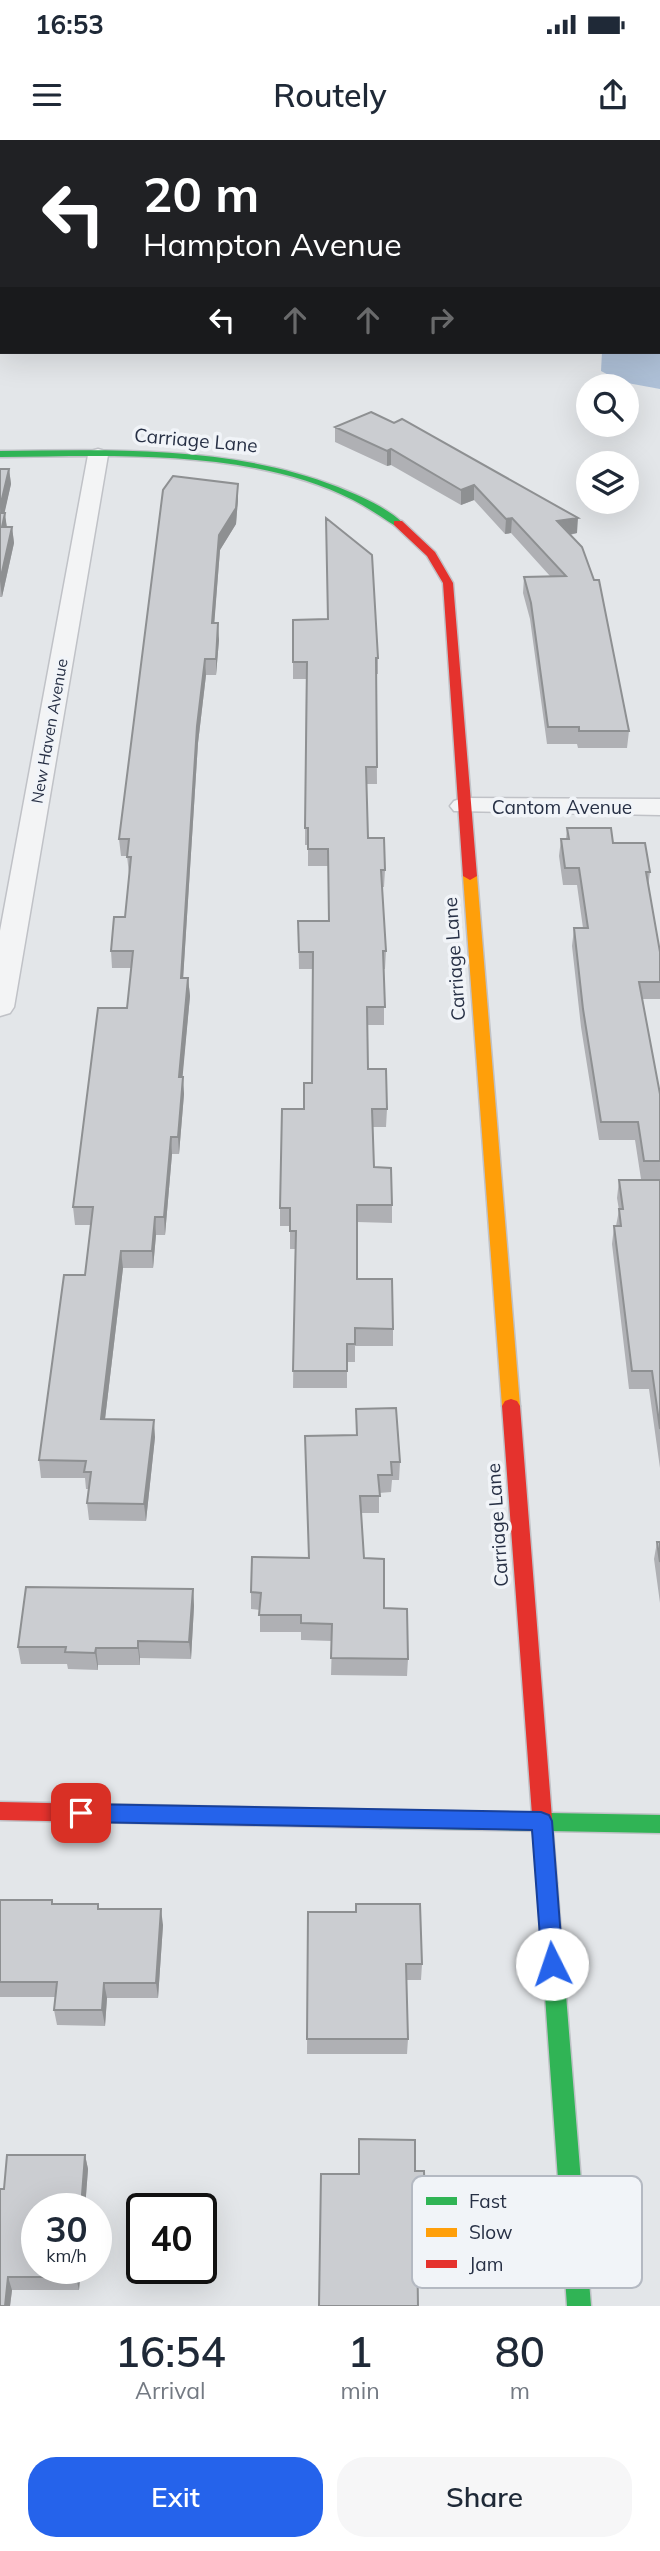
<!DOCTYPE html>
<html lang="en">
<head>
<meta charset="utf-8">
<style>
  body { margin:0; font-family:Mulish,sans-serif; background:#f6f6f7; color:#1f2937; height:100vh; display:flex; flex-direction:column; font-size:26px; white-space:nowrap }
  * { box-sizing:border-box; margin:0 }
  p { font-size:23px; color:#747a83 }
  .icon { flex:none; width:38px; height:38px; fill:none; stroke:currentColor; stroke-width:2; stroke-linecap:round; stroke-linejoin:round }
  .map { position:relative; height:2166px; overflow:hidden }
  .details { display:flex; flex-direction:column; background:#fff; flex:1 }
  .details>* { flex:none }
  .guide { position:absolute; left:0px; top:0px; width:662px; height:214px; box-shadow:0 7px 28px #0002; background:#202124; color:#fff; overflow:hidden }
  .tools { position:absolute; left:576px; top:234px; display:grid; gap:14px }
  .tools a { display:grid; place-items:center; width:63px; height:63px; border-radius:50%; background:#fff; box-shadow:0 7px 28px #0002; font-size:35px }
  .speed { position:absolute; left:21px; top:2053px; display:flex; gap:14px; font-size:35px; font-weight:700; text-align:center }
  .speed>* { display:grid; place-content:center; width:91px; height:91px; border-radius:50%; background:#fff; box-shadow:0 7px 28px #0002; line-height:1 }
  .speed small { font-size:18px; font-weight:400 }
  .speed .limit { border:4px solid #111; border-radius:10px; background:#fff; color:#111 }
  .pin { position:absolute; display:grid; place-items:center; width:60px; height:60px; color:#fff; margin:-30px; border-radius:14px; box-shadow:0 4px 10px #0006 }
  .me { position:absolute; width:77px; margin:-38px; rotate:356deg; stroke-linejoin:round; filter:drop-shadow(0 0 5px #0008) }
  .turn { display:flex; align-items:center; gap:24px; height:147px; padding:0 28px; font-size:32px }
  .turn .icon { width:91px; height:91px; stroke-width:2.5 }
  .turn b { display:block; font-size:49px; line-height:60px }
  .lanes { display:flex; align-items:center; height:66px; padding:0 28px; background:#0003; justify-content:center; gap:35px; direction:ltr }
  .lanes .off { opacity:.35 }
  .eta { display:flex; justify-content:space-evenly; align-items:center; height:119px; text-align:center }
  .eta b { font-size:42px; font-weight:600; line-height:49px }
  .button { display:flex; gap:14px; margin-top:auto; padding:14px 28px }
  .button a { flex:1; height:80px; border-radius:28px; background:#2563eb; color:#fff; font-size:28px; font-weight:600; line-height:80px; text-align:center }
  .button a+a { background:#f6f6f7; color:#1f2937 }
  .status { display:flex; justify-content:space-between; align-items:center; height:49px; padding:0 35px; background:#fff; direction:ltr }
  .status svg { height:19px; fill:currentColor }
  header { display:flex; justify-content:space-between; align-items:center; height:91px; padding:0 28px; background:#fff; font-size:32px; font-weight:600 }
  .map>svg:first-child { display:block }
  .water { fill:#aec0d7 }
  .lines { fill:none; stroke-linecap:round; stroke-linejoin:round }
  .street-casing { stroke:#c0c2c7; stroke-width:3 }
  .fast-casing { stroke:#c0c2c7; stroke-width:3 }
  .slow-casing { stroke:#c0c2c7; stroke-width:3 }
  .jam-casing { stroke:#c0c2c7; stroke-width:3 }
  .street { fill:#f3f4f5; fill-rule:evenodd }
  .fast { fill:#30b455; fill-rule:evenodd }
  .slow { fill:#ff9f0a; fill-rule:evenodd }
  .jam { fill:#e5322d; fill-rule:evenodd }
  .wall { fill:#afb0b4 }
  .shaded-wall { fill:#8e9092 }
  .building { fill:#cbcdd1; stroke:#8e9092; stroke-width:2 }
  .route { fill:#2563eb; stroke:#184099; stroke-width:2 }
  .labels { text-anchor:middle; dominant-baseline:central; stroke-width:7; stroke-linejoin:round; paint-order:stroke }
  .far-street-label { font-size:16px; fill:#273045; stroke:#f1f4f8 }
  .street-label { font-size:19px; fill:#273045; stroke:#f1f4f8 }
  .key { fill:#f1f4f8; stroke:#b4b9c2; stroke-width:2 }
  .key-label { font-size:19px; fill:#273045 }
</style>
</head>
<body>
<div class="status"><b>16:53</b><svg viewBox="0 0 49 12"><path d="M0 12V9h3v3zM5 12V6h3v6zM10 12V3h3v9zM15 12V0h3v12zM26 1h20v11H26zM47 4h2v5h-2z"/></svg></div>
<header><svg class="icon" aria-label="menu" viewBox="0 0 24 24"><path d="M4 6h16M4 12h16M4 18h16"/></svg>Routely<svg class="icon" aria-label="share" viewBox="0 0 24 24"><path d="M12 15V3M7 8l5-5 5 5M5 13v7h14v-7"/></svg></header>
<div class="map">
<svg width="660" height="2166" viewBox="0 0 660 2166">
  <rect width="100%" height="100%" fill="#e3e6e9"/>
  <path class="water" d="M 660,97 L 660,249 L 622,242 L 601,231 L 602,212 L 660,212 Z"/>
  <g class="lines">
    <g class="street-casing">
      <path id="street" d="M 98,309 L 105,311 L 108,315 L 14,867 L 10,873 L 0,876 L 0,791 L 88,315 L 91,311 Z
        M 463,658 L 660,659 L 660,675 L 454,671 L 450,666 L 454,661 Z"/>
    </g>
    <g class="fast-casing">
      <path id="fast" d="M 0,311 C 113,310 231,305 338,347 C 360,356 386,367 403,383 L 394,385 C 381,377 367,367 353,360 C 251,308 112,316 0,317 Z
        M 381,1670 L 660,1675 L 660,1693 L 381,1688 L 374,1686 L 371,1679 L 374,1672 Z
        M 547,1733 L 554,1736 L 557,1743 L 591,2166 L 567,2166 L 537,1743 L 540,1736 Z"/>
    </g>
    <g class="slow-casing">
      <path id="slow" d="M 470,732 L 477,736 L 520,1266 L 517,1271 L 505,1271 L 502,1266 L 463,736 Z"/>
    </g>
    <g class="jam-casing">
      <path id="jam" d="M 0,50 L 2,50 L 0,55 Z
        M 394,381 L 402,381 L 435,412 L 453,443 L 477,736 L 470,740 L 463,736 L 443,443 L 427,416 L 394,385 Z
        M 511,1259 L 517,1261 L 520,1266 L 557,1743 L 554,1750 L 547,1753 L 540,1750 L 537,1743 L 502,1266 L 505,1261 Z
        M 0,1662 L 381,1670 L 388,1672 L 391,1679 L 388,1686 L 381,1688 L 0,1680 Z"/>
    </g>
    <use href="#street" class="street"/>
    <use href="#fast" class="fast"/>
    <use href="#slow" class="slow"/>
    <use href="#jam" class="jam"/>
  </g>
  <path class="wall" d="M 0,0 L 2,2 L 2,20 L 0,20 Z
    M 371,272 L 577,393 L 570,395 L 629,591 L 627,608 L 578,608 L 577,604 L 547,604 L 530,479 L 523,453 L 524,437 L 550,436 L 511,393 L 505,394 L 474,360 L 461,365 L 391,325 L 387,326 L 335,302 L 335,287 Z
    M 0,329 L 9,329 L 11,344 L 4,373 L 7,387 L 12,387 L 14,403 L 2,457 L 0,457 Z
    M 163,350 L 238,359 L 236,384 L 220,410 L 214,483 L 219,500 L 216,535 L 206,535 L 198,603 L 183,838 L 188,838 L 190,856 L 182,937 L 184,954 L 179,1014 L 172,1014 L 165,1095 L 156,1095 L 153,1128 L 123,1128 L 105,1279 L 155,1297 L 146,1381 L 89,1380 L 87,1363 L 89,1349 L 86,1349 L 85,1338 L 41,1338 L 39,1320 L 85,1135 L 91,1085 L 75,1085 L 73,1067 L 127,868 L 131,828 L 112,828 L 111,811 L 125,777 L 129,734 L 127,716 L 121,716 L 119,699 Z
    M 293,480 L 378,518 L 378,534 L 376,534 L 377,644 L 366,644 L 368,698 L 385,730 L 384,747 L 382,747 L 386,811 L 385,829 L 384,829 L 384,885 L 367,885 L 368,929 L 387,969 L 386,987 L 373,987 L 374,1027 L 392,1065 L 392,1083 L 357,1082 L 357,1139 L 393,1189 L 393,1206 L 355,1206 L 355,1222 L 347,1222 L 347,1248 L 293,1248 L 295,1109 L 290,1109 L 290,1086 L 280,1086 L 280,1068 L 304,969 L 312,943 L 313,829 L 299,829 L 298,781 L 329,781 L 328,726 L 308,726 L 308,705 L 305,705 L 306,539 L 293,539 Z
    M 567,688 L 613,703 L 650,732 L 648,747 L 660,812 L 660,859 L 642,859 L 660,954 L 660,1039 L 641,1039 L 635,1000 L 599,1000 L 581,887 L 572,806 L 574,788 L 583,788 L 577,745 L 563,745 L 559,716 L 561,699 L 566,699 Z
    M 619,1040 L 660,1040 L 660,1328 L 649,1249 L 629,1249 L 612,1104 L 614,1086 L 616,1086 L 619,1070 L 617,1058 Z
    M 356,1269 L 400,1322 L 399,1340 L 392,1340 L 391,1352 L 379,1353 L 379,1373 L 361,1373 L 364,1418 L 384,1468 L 408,1519 L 407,1536 L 331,1535 L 332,1501 L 301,1500 L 301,1492 L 260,1492 L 260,1470 L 251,1469 L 251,1452 L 308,1418 L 356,1295 Z
    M 657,1402 L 660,1402 L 660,1463 L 654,1419 Z
    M 193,1449 L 194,1466 L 191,1519 L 140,1518 L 140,1525 L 98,1525 L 98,1530 L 68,1529 L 67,1524 L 21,1524 L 18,1507 Z
    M 0,1760 L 99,1769 L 163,1785 L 158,1858 L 107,1858 L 105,1886 L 57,1885 L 54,1870 L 55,1857 L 0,1857 Z
    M 308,1772 L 422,1824 L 421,1840 L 406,1840 L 408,1899 L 407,1914 L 307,1914 Z
    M 85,2015 L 88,2029 L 79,2150 L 12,2150 L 10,2166 L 0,2166 L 4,2049 Z
    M 415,2031 L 426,2098 L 425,2111 L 417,2110 L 359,2034 Z"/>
  <path class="shaded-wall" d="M 391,309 L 391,325 L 387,326 L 387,311 Z
    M 9,329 L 11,344 L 1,389 L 0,367 Z
    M 238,344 L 238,359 L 236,384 L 220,410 L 213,500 L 212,483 L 219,395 Z
    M 474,345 L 474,360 L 461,365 L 461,350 Z
    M 5,373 L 7,389 L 2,387 Z
    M 512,378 L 511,393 L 505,394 L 506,379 Z
    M 578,378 L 577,393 L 556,397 L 557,381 Z
    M 12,387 L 14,403 L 2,457 L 0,441 Z
    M 218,483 L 219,500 L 216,535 L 216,519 Z
    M 205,519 L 206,535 L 198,603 L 182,856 L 181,838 L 197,586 Z
    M 188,838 L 190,856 L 181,954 L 179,937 Z
    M 183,937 L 184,954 L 179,1014 L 178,997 Z
    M 171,997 L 172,1014 L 165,1095 L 164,1077 Z
    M 155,1077 L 156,1095 L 153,1128 L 152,1111 Z
    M 121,1111 L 123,1128 L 103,1296 L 101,1279 Z
    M 154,1280 L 155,1297 L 146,1381 L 144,1364 Z
    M 193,1449 L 194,1466 L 191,1519 L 189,1502 Z
    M 138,1501 L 140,1518 L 140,1525 L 138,1508 Z
    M 96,1508 L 98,1525 L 98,1530 L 95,1513 Z
    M 161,1769 L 163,1785 L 158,1858 L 156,1843 Z
    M 104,1843 L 107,1858 L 105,1886 L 102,1870 Z
    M 85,2015 L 88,2029 L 85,2068 L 81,2068 Z
    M 77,2128 L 81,2128 L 79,2150 L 76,2137 Z
    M 8,2137 L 12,2150 L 10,2166 L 5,2166 Z"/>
  <path class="building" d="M 0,0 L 497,0 L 497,2 L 2,2 L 2,4 L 0,4 Z
    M 614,0 L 660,0 L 660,11 L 660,2 L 615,2 Z
    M 371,272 L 394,283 L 402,279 L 578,378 L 557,381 L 582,407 L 594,440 L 599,440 L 629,591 L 579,591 L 579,587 L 548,587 L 531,463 L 524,437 L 566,436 L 512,378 L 506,379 L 474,345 L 461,350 L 391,309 L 387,311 L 335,287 Z
    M 0,329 L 9,329 L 0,367 Z
    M 173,336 L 238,344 L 236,368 L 219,395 L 212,483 L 218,483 L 216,519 L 205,519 L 197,586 L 181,838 L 188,838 L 179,937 L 183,937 L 178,997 L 171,997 L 164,1077 L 155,1077 L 152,1111 L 121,1111 L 101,1279 L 154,1280 L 144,1364 L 87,1363 L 91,1332 L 84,1332 L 86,1321 L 39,1320 L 64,1135 L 85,1135 L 93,1067 L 73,1067 L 98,868 L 127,868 L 133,811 L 111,811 L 114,777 L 125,777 L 131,717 L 127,717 L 129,699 L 119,699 L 163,350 Z
    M 0,373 L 5,373 L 2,387 L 12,387 L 0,441 Z
    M 326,378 L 372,415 L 378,518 L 376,518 L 377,627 L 366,627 L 368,698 L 384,698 L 385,730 L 381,730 L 386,811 L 383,811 L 385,867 L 367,867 L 368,929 L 386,929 L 387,969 L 372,969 L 374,1027 L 391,1028 L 392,1065 L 357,1065 L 357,1139 L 392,1139 L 393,1189 L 355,1188 L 355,1204 L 347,1204 L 347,1231 L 293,1231 L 296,1091 L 290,1091 L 290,1068 L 280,1068 L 282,969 L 304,969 L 304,943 L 312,943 L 313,812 L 299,812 L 298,781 L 329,781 L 328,709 L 308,709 L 308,688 L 305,688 L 307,522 L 293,522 L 293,480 L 328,479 Z
    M 567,688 L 611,688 L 613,703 L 645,703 L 650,732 L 646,732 L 660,812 L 660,842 L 639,842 L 660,954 L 660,1021 L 644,1021 L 638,982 L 601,982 L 583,869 L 574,788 L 588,788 L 579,728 L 565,728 L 561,699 L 569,699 Z
    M 619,1040 L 660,1040 L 660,1289 L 652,1231 L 632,1231 L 614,1086 L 621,1086 L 619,1069 L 623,1069 Z
    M 396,1268 L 400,1322 L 391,1322 L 392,1335 L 378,1335 L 380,1356 L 360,1356 L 364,1418 L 384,1419 L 384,1468 L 407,1469 L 408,1519 L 331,1518 L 332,1484 L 301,1483 L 301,1475 L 259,1475 L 261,1453 L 251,1452 L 252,1417 L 309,1418 L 305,1296 L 357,1295 L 356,1269 Z
    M 657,1402 L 660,1402 L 660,1422 Z
    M 26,1447 L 193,1449 L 189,1502 L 138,1501 L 138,1508 L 96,1508 L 95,1513 L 65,1512 L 66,1507 L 18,1507 Z
    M 0,1760 L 52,1760 L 52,1764 L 98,1764 L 98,1769 L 161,1769 L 156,1843 L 104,1843 L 102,1870 L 54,1870 L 57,1842 L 0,1842 Z
    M 356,1764 L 420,1764 L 422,1824 L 406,1824 L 408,1899 L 307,1899 L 308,1772 L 356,1772 Z
    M 359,1999 L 415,2000 L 415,2031 L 424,2031 L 426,2098 L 417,2097 L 418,2166 L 319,2166 L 321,2034 L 359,2034 Z
    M 7,2015 L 85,2015 L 81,2068 L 37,2068 L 37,2128 L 77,2128 L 76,2137 L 8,2137 L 5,2166 L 0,2166 L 0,2049 L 4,2049 Z"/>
  <path class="route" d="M 81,1664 L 541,1672 L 549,1675 L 552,1681 L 563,1824 L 560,1832 L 552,1835 L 545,1832 L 542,1824 L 532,1690 L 81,1682 L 74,1680 L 71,1673 L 74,1666 Z"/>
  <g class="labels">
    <g class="far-street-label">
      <text transform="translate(49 591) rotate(-80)">New Haven Avenue</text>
    </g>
    <g class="street-label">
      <text transform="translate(196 300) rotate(5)">Carriage Lane</text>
      <text x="562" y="667">Cantom Avenue</text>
      <text transform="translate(454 819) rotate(-94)">Carriage Lane</text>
      <text transform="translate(497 1385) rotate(-94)">Carriage Lane</text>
    </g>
  </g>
  <rect x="412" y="2036" width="230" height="112" rx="10" class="key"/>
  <rect x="426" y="2057" width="31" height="8" fill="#30b455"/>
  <rect x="426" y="2088" width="31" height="9" fill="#ff9f0a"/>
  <rect x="426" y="2120" width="31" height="8" fill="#e5322d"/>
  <g class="key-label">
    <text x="469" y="2068">Fast</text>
    <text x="469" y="2099">Slow</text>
    <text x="469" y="2131">Jam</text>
  </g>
</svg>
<div class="tools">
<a><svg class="icon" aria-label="search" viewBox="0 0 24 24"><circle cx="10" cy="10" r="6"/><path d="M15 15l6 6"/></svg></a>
<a><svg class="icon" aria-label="layers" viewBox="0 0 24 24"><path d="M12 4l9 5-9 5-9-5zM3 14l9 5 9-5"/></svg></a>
</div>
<div class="speed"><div>30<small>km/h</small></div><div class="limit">40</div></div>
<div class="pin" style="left:81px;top:1673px;background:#d93025"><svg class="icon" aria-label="arrive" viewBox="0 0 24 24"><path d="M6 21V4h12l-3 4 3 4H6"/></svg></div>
<svg class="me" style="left:552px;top:1824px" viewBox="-20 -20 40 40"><circle r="19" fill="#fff"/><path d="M0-13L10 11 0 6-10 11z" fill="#2563eb"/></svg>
<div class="guide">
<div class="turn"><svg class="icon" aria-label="left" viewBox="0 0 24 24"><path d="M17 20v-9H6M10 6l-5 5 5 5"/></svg><div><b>20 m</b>Hampton Avenue</div></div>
<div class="lanes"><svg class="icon" aria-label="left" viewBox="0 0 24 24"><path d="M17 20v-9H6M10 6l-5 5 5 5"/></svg><svg class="icon off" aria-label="ahead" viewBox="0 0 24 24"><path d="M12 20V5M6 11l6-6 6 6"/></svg><svg class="icon off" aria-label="ahead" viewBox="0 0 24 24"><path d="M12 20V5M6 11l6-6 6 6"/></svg><svg class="icon off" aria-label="right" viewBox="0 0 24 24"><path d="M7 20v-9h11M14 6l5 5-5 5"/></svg></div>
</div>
</div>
<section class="details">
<div class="eta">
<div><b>16:54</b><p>Arrival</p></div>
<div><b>1</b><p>min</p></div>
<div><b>80</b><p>m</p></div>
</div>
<div class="button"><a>Exit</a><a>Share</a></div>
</section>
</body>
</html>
